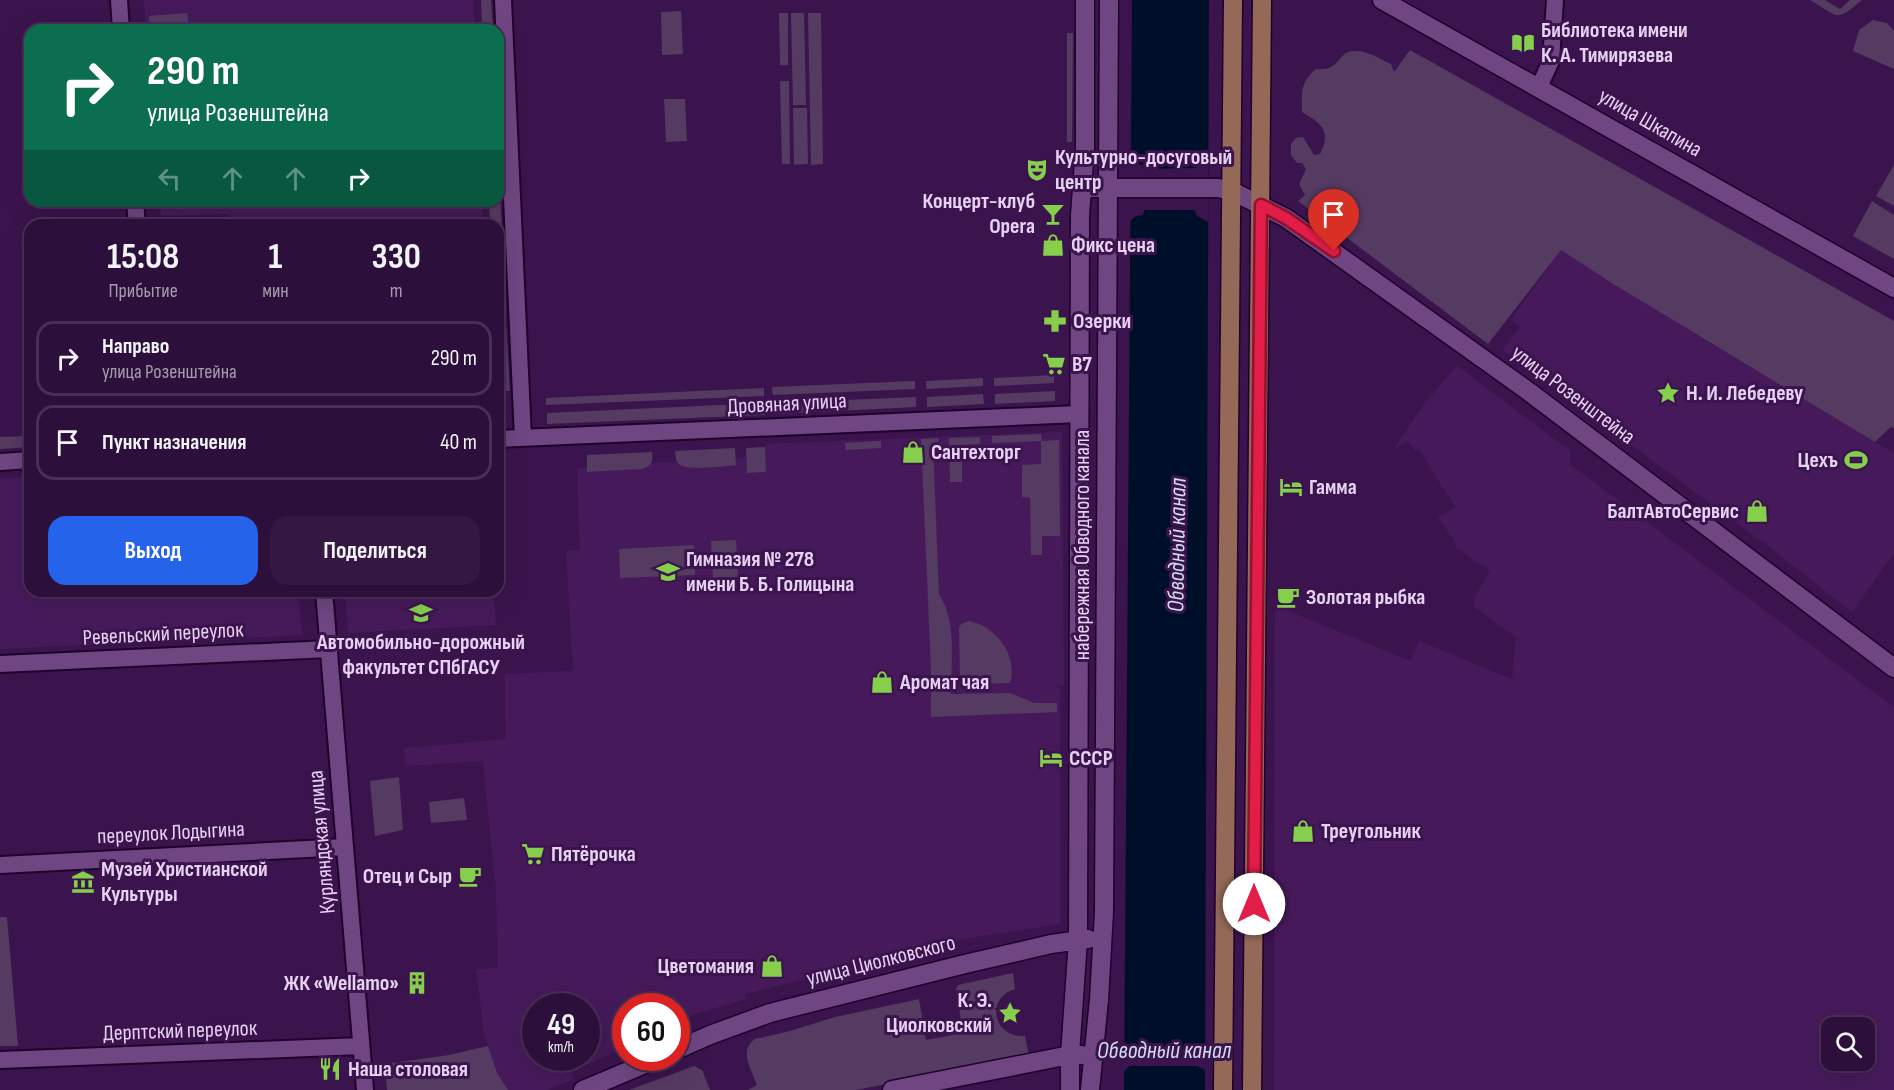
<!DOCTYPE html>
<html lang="ru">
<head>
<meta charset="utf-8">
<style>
  body { margin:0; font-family:"Sofia Sans Condensed",sans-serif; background:#341842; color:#f1f3f6; height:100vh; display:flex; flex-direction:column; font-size:22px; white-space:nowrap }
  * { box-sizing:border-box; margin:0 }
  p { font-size:20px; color:#a69caf }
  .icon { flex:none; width:33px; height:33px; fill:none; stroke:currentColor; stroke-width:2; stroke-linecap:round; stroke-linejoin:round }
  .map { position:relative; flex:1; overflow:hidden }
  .details { position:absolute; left:24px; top:219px; width:480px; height:378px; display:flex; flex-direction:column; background:#2c0f3a; border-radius:18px; box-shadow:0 6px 24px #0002,0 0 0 2px #482f54 }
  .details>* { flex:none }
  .banner { position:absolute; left:24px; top:24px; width:480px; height:183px; border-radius:18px; box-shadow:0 6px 24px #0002,0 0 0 2px #482f54; background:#0b6e4f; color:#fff; overflow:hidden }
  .tools { position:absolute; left:1821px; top:1017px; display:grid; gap:12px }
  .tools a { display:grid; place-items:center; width:54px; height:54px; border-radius:12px; background:#2c0f3a; box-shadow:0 6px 24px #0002,0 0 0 2px #482f54; font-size:30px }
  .speed { position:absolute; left:522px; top:993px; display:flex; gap:12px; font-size:30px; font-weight:700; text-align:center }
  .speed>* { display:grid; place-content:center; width:78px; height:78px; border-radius:50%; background:#2c0f3a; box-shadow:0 6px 24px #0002,0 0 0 2px #482f54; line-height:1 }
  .speed small { font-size:15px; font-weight:400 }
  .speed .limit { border:9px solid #d22; background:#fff; color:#111 }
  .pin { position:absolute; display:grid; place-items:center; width:51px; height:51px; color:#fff; margin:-62px -26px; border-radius:50% 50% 50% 0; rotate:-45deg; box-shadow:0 0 6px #0007 }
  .pin .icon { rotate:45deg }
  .me { position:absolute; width:66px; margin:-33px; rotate:0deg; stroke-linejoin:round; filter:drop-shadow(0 0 4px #0008) }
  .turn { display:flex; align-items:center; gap:21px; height:126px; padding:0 24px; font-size:27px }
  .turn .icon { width:78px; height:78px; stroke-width:2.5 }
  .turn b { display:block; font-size:42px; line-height:51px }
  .lanes { display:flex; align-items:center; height:57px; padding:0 24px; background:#0003; justify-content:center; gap:30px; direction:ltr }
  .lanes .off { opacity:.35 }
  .eta { display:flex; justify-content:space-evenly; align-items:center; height:102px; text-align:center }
  .eta b { font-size:36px; font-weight:700; line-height:42px }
  .primary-button { display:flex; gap:12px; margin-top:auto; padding:12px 24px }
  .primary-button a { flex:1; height:69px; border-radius:18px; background:#2563eb; color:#fff; font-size:24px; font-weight:700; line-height:69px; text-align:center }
  .primary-button a+a { background:#341842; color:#f1f3f6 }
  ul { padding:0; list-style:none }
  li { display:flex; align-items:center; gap:18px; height:75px; margin:0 12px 9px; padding:0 12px; border:3px solid #482f54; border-radius:18px }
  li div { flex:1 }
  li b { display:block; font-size:22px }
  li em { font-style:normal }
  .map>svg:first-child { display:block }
  .built { fill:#461a5a; fill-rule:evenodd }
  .green { fill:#553a62 }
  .water { fill:#000f29 }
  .pier { fill:#3b144d }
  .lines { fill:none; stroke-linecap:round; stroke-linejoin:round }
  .minor-casing { stroke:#1f022b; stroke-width:20 }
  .tertiary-casing { stroke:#1f022b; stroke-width:21 }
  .secondary-casing { stroke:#1f022b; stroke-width:21 }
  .primary-casing { stroke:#1f022b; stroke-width:21 }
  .minor { stroke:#6f4682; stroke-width:16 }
  .tertiary { stroke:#6f4682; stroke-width:18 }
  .secondary { stroke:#6f4682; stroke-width:18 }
  .primary { stroke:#956958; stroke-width:18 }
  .route-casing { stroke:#92132f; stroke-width:15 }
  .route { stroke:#e11d48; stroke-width:10 }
  .labels { text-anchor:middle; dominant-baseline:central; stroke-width:6; stroke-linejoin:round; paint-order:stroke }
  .poi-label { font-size:22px; font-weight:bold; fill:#e7d1f3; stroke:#3b144d; text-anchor:start }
  .street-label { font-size:22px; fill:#e7d1f3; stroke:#3b144d }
  .water-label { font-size:24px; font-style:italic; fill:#d1deee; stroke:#3b144d }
</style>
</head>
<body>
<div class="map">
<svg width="1894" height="1090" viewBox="0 0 1894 1090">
  <rect width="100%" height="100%" fill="#3b144d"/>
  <path class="built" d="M 144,0 L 473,0 L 475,30 L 146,30 Z
    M 160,201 L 482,201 L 483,225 L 240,225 L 228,214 L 161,216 Z
    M 1561,250 L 1708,342 L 1894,453 L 1894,553 L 1852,612 L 1768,546 L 1503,350 L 1520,327 L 1511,320 Z
    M 1457,366 L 1570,451 L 1570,464 L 1894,707 L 1894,1090 L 1274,1090 L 1275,608 L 1281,608 L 1411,661 L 1419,641 L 1512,679 L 1516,637 L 1474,607 L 1475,597 L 1490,571 L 1455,547 L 1456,543 L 1438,517 L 1455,507 L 1419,449 L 1415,451 L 1408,441 L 1396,448 L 1395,447 L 1424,404 ZM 1832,1028 L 1864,1028 L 1864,1060 L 1832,1060 Z
    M 1062,432 L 1064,685 L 1060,685 L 1060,924 L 964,939 L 745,994 L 746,999 L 692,1015 L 677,1023 L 676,1006 L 626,1006 L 625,1047 L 572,1072 L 574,1079 L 548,1090 L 508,1090 L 497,1073 L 484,1033 L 476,969 L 498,968 L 496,890 L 483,761 L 406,766 L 404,748 L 506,739 L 505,717 L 505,674 L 573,671 L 566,551 L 580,550 L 577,468 L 765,456 L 765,444 ZM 536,1006 L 586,1006 L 586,1058 L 536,1058 Z
    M 30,477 L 30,591 L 298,591 L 302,635 L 0,649 L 0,479 Z
    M 345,591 L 494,591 L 496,625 L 348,633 Z"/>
  <path class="green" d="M 481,0 L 491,0 L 493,30 L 482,30 Z
    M 1810,0 L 1825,0 L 1840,9 L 1850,0 L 1862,0 C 1835,23 1839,17 1810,0 Z
    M 681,11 L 683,54 L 662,55 L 661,12 Z
    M 187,13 L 189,30 L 150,30 L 149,16 Z
    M 779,13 L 788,13 L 788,65 L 780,65 Z
    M 791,13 L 804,13 L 806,105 L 793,105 Z
    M 808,13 L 821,13 L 823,164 L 811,165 Z
    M 1873,20 L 1887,23 L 1894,31 L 1894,69 L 1853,51 L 1859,30 Z
    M 1067,33 L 1073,33 L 1072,142 L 1067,142 Z
    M 1410,50 L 1894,321 L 1894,428 L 1891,427 L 1875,442 L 1615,285 L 1561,250 L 1488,344 L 1298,201 L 1305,195 L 1299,184 L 1306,169 L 1302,163 L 1297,163 L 1291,155 L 1291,144 L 1296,138 L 1303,137 L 1314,155 L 1320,154 C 1332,131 1321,123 1302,112 C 1302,93 1300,82 1316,69 C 1341,72 1336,52 1354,51 C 1367,50 1380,59 1391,64 L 1394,72 Z
    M 780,81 L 789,81 L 790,164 L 782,164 Z
    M 664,99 L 685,99 L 687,141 L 666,142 Z
    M 793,108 L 807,108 L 808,164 L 794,165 Z
    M 498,147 L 502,235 L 498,235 L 498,225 L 490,225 L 489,201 L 498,201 Z
    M 1894,165 L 1894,206 L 1876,196 Z
    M 1872,201 L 1894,215 L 1894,259 L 1853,236 Z
    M 503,244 L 505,297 L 498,298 L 498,245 Z
    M 498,310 L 505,310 L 510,391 L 504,391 L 498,387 Z
    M 1054,375 L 1054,383 L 994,386 L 994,378 Z
    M 983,378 L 983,386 L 926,389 L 926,381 Z
    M 915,381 L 915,389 L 773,395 L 772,387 Z
    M 764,388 L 764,396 L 546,405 L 546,398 Z
    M 1055,391 L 1055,401 L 995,404 L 995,394 Z
    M 983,394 L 984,404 L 927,407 L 927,397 Z
    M 916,397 L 916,407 L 774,414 L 773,403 Z
    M 764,403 L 765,415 L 547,424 L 547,413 Z
    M 1041,434 L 1042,441 L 1059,440 L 1060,536 L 1042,536 L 1042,555 L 1031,555 L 1030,498 L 1022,497 L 1022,465 L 1041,464 L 1041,441 L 992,443 L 992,436 Z
    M 30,436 L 30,447 L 0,449 L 0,437 Z
    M 980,437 L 980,444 L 962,445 L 962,482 L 950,482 L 949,438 Z
    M 938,438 L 939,446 L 933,446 L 939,594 C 957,622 951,661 951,694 L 1010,693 L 1034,703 L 1057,703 L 1057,712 L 931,717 L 931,670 L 921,439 Z
    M 881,441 L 881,448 L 846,450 L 845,443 Z
    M 765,447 L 766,472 L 747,473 L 746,448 Z
    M 735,448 L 736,465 C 724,466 689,471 680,465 C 675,461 676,457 675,451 Z
    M 652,452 C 653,462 652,466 642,469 L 587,472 L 587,455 Z
    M 736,540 L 738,577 L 713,578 L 711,541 Z
    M 694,545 L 695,575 L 620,578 L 619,549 Z
    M 969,621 C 996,626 1018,655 1010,683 L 972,684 L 962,680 L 960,674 L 959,628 L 961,624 Z
    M 399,777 L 403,830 L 375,836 L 370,781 Z
    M 464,798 L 467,820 L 431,823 L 429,802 Z
    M 0,917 L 7,917 L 18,1046 L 0,1046 Z
    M 1013,973 L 1015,989 C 985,998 993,1038 1025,1036 L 1029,1056 L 856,1090 L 748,1090 L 757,1085 C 752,1071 738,1050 755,1039 L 790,1031 L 835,1017 L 919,999 L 926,1040 L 963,1033 L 956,990 L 958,985 Z
    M 488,1046 L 497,1073 L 508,1090 L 387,1090 L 385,1064 L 449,1055 Z
    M 694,1066 L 702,1070 L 710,1090 L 629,1090 Z"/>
  <path class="water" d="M 1132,0 L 1209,0 L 1205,1090 L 1124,1090 Z"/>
  <path class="pier" d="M 1208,158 L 1208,222 L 1196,215 L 1195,210 L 1144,210 L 1143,215 L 1136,216 L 1130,221 L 1130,159 L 1135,164 L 1143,165 L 1144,169 L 1196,168 L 1197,164 L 1203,162 Z
    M 1205,1051 L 1205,1070 L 1197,1066 L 1130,1066 L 1124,1071 L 1124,1054 L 1129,1058 L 1198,1058 Z"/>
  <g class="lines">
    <g class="minor-casing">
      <path id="minor" d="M 119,0 L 121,30
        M 503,0 L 523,438
        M 1539,87 L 1551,61 L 1555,0
        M 135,201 L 137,225
        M 498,439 L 1079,414
        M 0,462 L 30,460
        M 324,591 L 365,1090
        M 0,664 L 329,649
        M 0,865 L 345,847
        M 0,1060 L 361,1046"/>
    </g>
    <g class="tertiary-casing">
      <path id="tertiary" d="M 676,1050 L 710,1035 L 770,1013 L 965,964 L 1051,944 L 1088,939
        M 583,1090 L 659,1058
        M 892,1090 L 1070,1055 L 1082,1055
        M 1070,1090 L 1070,1055 L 1078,940 L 1080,216 L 1082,188
        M 1090,1090 L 1099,1000 L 1104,912 L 1109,0"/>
    </g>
    <g class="secondary-casing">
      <path id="secondary" d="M 1085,0 L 1085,149 L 1082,188 L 1218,188 L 1232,191 L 1286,218 L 1528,391 L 1894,668
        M 1382,0 L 1894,288"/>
    </g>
    <g class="primary-casing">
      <path id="primary" d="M 1223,1090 L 1233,0
        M 1252,1090 L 1262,0"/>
    </g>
    <use href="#minor" class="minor"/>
    <use href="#tertiary" class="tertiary"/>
    <use href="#secondary" class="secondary"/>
    <use href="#primary" class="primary"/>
  </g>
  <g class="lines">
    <g class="route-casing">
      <path id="route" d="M 1254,904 L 1261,205 L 1286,218 L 1334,251"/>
    </g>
    <use href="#route" class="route"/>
  </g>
  <defs>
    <g id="library-bare" transform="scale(1.8)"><path d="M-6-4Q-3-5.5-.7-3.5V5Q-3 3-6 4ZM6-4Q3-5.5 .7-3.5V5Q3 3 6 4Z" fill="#85cf4c" stroke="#3b144d" stroke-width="2.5" paint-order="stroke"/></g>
    <g id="theatre-bare" transform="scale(1.8)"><path d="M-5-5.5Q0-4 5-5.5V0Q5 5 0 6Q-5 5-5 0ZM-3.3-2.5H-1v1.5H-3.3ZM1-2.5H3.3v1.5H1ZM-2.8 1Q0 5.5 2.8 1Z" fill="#85cf4c" stroke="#3b144d" stroke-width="2.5" paint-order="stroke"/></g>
    <g id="bar-bare" transform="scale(1.8)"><path d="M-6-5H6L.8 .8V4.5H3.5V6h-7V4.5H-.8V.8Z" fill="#85cf4c" stroke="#3b144d" stroke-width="2.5" paint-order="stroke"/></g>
    <g id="shop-bare" transform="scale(1.8)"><path d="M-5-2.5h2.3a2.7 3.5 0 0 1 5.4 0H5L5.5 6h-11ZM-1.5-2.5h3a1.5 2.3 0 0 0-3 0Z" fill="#85cf4c" stroke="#3b144d" stroke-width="2.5" paint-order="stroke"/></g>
    <g id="pharmacy-bare" transform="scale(1.8)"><path d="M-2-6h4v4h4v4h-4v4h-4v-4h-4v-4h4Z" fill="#85cf4c" stroke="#3b144d" stroke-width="2.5" paint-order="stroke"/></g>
    <g id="supermarket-bare" transform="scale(1.8)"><path d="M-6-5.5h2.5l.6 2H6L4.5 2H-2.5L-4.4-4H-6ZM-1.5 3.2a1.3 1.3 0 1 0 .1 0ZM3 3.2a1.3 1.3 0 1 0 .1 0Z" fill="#85cf4c" stroke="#3b144d" stroke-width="2.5" paint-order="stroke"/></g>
    <g id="sight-bare" transform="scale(1.8)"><path d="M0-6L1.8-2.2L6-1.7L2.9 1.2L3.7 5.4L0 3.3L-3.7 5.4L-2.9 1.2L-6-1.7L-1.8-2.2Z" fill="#85cf4c" stroke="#3b144d" stroke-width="2.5" paint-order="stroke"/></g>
    <g id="stadium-bare" transform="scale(1.8)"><path d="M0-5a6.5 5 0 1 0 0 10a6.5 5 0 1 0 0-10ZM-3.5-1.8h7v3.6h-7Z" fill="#85cf4c" stroke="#3b144d" stroke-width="2.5" paint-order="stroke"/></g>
    <g id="hotel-bare" transform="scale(1.8)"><path d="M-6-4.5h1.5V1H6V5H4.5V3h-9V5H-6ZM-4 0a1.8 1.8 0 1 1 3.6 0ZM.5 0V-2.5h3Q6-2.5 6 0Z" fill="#85cf4c" stroke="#3b144d" stroke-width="2.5" paint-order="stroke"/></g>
    <g id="school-bare" transform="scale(1.8)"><path d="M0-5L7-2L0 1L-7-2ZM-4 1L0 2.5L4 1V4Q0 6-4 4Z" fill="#85cf4c" stroke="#3b144d" stroke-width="2.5" paint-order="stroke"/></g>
    <g id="cafe-bare" transform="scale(1.8)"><path d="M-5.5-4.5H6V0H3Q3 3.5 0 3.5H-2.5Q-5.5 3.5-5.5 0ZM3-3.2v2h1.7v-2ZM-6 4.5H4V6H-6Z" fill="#85cf4c" stroke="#3b144d" stroke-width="2.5" paint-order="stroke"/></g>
    <g id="university-bare" transform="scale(1.8)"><path d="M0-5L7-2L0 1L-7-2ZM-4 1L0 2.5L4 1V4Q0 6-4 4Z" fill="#85cf4c" stroke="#3b144d" stroke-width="2.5" paint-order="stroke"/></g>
    <g id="museum-bare" transform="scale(1.8)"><path d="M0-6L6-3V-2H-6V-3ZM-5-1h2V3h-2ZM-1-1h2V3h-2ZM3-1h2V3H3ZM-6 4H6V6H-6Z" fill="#85cf4c" stroke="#3b144d" stroke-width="2.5" paint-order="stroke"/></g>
    <g id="building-bare" transform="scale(1.8)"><path d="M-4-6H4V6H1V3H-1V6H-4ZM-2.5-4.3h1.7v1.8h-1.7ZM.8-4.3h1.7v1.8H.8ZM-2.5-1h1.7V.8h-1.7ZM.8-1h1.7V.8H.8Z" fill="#85cf4c" stroke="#3b144d" stroke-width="2.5" paint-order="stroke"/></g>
    <g id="restaurant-bare" transform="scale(1.8)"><path d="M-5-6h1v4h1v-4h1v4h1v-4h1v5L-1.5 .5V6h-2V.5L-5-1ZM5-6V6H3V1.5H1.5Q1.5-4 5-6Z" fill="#85cf4c" stroke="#3b144d" stroke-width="2.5" paint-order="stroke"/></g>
  </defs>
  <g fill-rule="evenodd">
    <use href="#library-bare" x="1523" y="43"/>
    <use href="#theatre-bare" x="1037" y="170"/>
    <use href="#bar-bare" x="1053" y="214"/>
    <use href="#shop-bare" x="1053" y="245"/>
    <use href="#pharmacy-bare" x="1055" y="321"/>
    <use href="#supermarket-bare" x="1054" y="364"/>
    <use href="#sight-bare" x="1668" y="393"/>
    <use href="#shop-bare" x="913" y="452"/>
    <use href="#stadium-bare" x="1856" y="460"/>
    <use href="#hotel-bare" x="1291" y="487"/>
    <use href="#shop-bare" x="1757" y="511"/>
    <use href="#school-bare" x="668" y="572"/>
    <use href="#cafe-bare" x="1288" y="597"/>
    <use href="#university-bare" x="421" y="613"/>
    <use href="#shop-bare" x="882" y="682"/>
    <use href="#hotel-bare" x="1051" y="758"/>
    <use href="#shop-bare" x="1303" y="831"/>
    <use href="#supermarket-bare" x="533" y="854"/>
    <use href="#cafe-bare" x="470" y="876"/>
    <use href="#museum-bare" x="83" y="882"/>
    <use href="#shop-bare" x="772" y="966"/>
    <use href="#building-bare" x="417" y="983"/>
    <use href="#sight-bare" x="1010" y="1013"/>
    <use href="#restaurant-bare" x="330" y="1069"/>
  </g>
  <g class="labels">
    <g class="poi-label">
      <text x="1541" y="30">Библиотека имени<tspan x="1541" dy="25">К. А. Тимирязева</tspan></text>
      <text x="1055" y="157">Культурно-досуговый<tspan x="1055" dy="25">центр</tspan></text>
      <text x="1035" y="201" text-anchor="end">Концерт-клуб<tspan x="1035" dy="25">Opera</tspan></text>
      <text x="1071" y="245">Фикс цена</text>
      <text x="1073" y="321">Озерки</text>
      <text x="1072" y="364">В7</text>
      <text x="1686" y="393">Н. И. Лебедеву</text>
      <text x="931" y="452">Сантехторг</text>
      <text x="1838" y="460" text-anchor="end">Цехъ</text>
      <text x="1309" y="487">Гамма</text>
      <text x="1739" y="511" text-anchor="end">БалтАвтоСервис</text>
      <text x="686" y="559">Гимназия № 278<tspan x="686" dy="25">имени Б. Б. Голицына</tspan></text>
      <text x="1306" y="597">Золотая рыбка</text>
      <text x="421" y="642" text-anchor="middle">Автомобильно-дорожный<tspan x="421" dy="25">факультет СПбГАСУ</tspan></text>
      <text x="900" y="682">Аромат чая</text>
      <text x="1069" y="758">СССР</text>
      <text x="1321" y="831">Треугольник</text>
      <text x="551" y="854">Пятёрочка</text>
      <text x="101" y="869">Музей Христианской<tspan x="101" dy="25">Культуры</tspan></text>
      <text x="452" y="876" text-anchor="end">Отец и Сыр</text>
      <text x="754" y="966" text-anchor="end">Цветомания</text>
      <text x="399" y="983" text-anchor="end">ЖК «Wellamo»</text>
      <text x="992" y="1000" text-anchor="end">К. Э.<tspan x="992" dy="25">Циолковский</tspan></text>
      <text x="348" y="1069">Наша столовая</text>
    </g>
    <g class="street-label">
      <text transform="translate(1650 123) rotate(30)">улица Шкапина</text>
      <text transform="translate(1573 395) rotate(37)">улица Розенштейна</text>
      <text transform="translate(787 404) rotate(-3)">Дровяная улица</text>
      <text transform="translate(1082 545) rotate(-90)">набережная Обводного канала</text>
      <text transform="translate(163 634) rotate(-3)">Ревельский переулок</text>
      <text transform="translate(171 833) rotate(-3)">переулок Лодыгина</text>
      <text transform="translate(322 842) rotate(-95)">Курляндская улица</text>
      <text transform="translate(881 961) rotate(-14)">улица Циолковского</text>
      <text transform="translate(180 1031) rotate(-2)">Дерптский переулок</text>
    </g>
    <g class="water-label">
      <text transform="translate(1177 545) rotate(-89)">Обводный канал</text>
      <text x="1164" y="1050">Обводный канал</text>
    </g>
  </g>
</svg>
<div class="tools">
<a><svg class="icon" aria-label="search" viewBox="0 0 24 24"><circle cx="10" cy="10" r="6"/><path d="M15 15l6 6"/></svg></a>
</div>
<div class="speed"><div>49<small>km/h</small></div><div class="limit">60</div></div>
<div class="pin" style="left:1334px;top:251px;background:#d93025"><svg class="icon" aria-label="arrive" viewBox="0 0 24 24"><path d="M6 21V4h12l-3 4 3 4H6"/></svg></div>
<svg class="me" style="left:1254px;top:904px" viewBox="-20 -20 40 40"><circle r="19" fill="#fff"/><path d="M0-13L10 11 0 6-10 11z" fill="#e11d48"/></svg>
<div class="banner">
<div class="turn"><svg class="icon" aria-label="right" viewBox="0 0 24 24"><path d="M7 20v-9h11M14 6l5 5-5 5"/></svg><div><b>290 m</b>улица Розенштейна</div></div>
<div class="lanes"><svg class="icon off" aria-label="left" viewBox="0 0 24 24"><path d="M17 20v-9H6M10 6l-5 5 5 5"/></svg><svg class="icon off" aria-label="ahead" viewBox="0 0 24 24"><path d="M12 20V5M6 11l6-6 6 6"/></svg><svg class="icon off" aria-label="ahead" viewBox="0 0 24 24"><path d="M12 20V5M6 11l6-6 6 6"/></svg><svg class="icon" aria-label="right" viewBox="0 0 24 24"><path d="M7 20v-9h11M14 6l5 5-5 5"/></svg></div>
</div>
<section class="details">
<div class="eta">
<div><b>15:08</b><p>Прибытие</p></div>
<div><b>1</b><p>мин</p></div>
<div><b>330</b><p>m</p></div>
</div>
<ul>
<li><svg class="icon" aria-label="right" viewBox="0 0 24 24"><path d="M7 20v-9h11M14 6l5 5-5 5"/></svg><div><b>Направо</b><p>улица Розенштейна</p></div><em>290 m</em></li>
<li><svg class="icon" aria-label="arrive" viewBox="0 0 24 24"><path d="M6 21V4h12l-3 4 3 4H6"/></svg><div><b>Пункт назначения</b></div><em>40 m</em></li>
</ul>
<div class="primary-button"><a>Выход</a><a>Поделиться</a></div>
</section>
</div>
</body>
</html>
